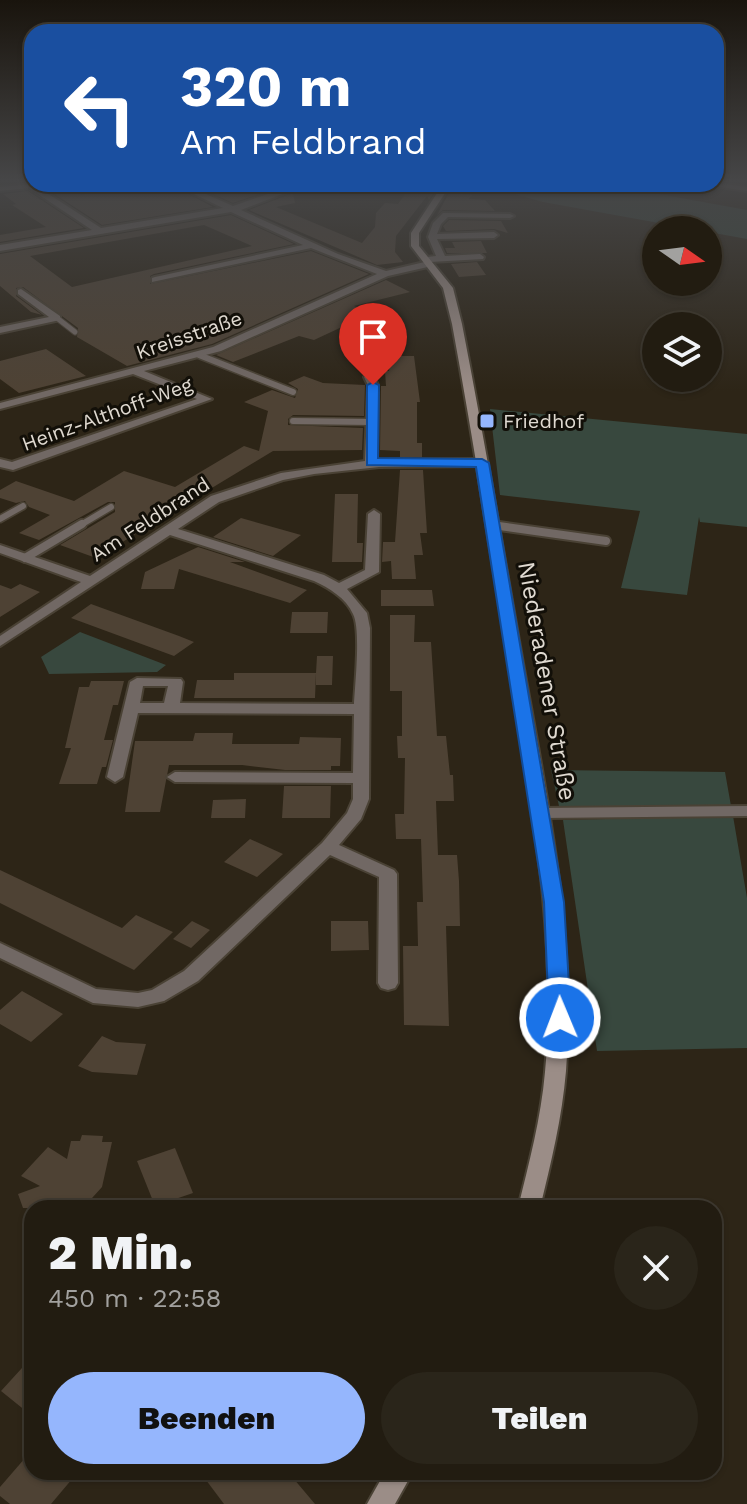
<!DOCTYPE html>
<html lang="de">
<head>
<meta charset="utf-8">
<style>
  body { margin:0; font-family:"Work Sans",sans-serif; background:#2a251a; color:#f1f3f6; height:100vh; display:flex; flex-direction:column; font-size:30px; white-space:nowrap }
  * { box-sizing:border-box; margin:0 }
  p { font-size:26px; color:#a2a19f }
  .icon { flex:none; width:44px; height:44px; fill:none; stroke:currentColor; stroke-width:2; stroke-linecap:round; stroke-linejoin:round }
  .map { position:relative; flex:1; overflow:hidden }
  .sheet { position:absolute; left:24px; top:1200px; width:698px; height:280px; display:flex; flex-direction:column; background:#221c11; border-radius:24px; box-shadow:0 2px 6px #0004,0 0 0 2px #3f3a31 }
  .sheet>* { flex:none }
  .banner { position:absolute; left:24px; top:24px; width:700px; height:168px; border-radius:24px; box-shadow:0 2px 6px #0004,0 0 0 2px #3f3a31; background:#1a4fa0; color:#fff; overflow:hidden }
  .needle { width:52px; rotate:104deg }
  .controls { position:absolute; left:642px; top:216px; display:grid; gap:16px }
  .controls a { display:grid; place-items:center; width:80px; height:80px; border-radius:50%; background:#221c11; box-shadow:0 2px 6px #0004,0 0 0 2px #3f3a31; font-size:40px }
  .pin { position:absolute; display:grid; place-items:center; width:68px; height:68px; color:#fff; margin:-82px -34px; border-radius:50% 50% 50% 0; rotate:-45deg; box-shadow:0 0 8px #0007 }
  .pin .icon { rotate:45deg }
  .me { position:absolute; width:88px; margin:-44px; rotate:359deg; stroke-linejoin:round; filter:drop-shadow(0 0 6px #0008) }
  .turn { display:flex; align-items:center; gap:28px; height:168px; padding:0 24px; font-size:36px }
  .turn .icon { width:104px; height:104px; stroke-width:2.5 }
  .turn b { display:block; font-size:56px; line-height:68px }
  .round { display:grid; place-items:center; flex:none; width:84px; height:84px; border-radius:42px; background:#2a251a }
  .head { display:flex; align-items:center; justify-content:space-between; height:136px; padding:0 24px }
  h1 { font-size:48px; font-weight:800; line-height:60px }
  .cta { display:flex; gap:16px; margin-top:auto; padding:16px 24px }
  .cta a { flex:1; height:92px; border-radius:48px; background:#95b6fd; color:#111; font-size:32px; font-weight:800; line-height:92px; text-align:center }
  .cta a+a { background:#2a251a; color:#f1f3f6 }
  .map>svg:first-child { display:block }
  .green { fill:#38483e }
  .building { fill:#4e4234; fill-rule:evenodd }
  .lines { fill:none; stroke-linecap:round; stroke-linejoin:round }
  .lane-far3-casing { stroke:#4a4235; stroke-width:7 }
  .lane-far2-casing { stroke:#4a4235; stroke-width:9 }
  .lane-far1-casing { stroke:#4a4235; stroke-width:12 }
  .lane-casing { stroke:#4a4235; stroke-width:14 }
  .street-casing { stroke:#4a4235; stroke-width:4 }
  .secondary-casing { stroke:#4a4235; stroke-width:4 }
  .lane-far3 { stroke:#716864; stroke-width:5 }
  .lane-far2 { stroke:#716864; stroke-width:6 }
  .lane-far1 { stroke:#716864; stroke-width:8 }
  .lane { stroke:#716864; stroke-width:10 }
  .street { fill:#716864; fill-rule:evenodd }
  .secondary { fill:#9b8d87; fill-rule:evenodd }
  .route { fill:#1a73e8; stroke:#114b97; stroke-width:2 }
  .poi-dot { fill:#95b6fd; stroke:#120f08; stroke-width:3 }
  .labels { text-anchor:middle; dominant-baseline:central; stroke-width:6; stroke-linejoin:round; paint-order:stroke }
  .far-street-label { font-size:20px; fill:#e0dad1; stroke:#120f08 }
  .far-poi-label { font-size:20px; fill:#e0dad1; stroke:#120f08; text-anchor:start }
  .street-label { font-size:24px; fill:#e0dad1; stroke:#120f08 }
</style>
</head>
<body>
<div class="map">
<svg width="747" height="1504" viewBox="0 0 747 1504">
  <rect width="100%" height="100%" fill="#2d2517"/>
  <path class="green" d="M 479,184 L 555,184 L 569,188 L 573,184 L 604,184 L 747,210 L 747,239 L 543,202 Z
    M 490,409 L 747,434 L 747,527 L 700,522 L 699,517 L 687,595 L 621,588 L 640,511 L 500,495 Z
    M 80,632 L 166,665 L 157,672 L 49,674 L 41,657 Z
    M 551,770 L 725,772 L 731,806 L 559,806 Z
    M 733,816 L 747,898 L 747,1048 L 597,1051 L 563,820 Z"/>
  <path class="building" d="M 39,184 L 64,184 L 81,195 L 137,184 L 170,184 L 213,207 L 102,225 Z
    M 190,184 L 288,184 L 233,203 Z
    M 408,190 L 434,192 L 429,200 L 427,196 L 396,236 L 395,252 L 403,262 L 377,265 L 249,210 L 293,193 L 295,203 L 276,207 L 362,243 L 375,227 L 376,213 L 385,203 L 398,204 Z
    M 28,191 L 84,228 L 0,242 L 0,235 L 46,227 L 12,205 L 16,204 L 3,194 Z
    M 449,193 L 472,195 L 469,199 L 485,200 L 495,211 L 443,210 L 437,215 Z
    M 231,215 L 294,244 L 154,274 L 150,276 L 150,284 L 311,251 L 369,274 L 212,344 L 127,366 L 77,337 L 78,328 L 23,287 L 16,288 L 16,296 L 42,315 L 31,312 L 0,286 L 0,254 ZM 204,225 L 252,246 L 72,287 L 30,256 Z
    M 449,220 L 501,221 L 508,233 L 494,229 L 446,231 L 443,226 Z
    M 481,241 L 487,253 L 447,253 L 445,248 L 455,248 L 452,242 Z
    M 477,262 L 486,275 L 459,277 L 451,264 Z
    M 386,280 L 410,292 L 354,306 L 374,312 L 314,340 L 299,336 L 233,362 L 216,355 Z
    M 46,349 L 86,376 L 19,393 L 0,379 L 0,361 Z
    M 391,356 L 414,356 L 420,402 L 417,402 L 417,443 L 422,443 L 422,457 L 400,457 L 400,451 L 380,450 L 381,386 L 386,386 L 385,371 L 389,371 Z
    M 304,376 L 323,383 L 365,385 L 364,416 L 293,415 L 288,419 L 288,425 L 363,428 L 362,450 L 273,451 L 96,558 L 60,545 L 115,512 L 115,502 L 108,502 L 39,540 L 19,533 L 50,515 L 29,507 L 25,501 L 16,503 L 0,498 L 0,490 L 16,481 L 74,501 L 124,471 L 175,487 L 244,446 L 259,451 L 268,411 L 244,402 L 272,390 L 295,398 L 298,389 L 288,383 Z
    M 400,470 L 423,470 L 427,533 L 420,533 L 423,555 L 414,555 L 416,579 L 392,579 L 391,561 L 382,562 L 383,542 L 395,542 Z
    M 335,494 L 358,494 L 357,543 L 363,543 L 362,562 L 332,562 Z
    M 241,518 L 301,535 L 273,556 L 213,537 Z
    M 198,547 L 245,562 L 230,562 L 307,590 L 290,603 L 179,569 L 174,589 L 141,589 L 145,572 Z
    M 20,584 L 40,592 L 0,617 L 0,585 L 11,589 Z
    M 381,590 L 432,590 L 434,606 L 381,606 Z
    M 91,604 L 179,636 L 194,642 L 174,656 L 71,618 Z
    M 292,612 L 328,612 L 327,633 L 290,633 Z
    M 390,615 L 415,615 L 414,642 L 431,642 L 437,736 L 446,736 L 450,775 L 453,775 L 454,801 L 436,801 L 438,855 L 457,855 L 459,881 L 460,926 L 446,926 L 449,1026 L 404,1025 L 403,946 L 418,946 L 417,902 L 423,902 L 421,839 L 396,839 L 395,814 L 404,814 L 405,758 L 398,758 L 397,736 L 402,736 L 402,691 L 390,691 Z
    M 317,656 L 333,656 L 332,685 L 316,685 L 316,673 L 315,698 L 194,698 L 197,680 L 234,680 L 234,673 L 316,673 Z
    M 91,681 L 124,681 L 118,705 L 113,705 L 104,740 L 113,740 L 106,767 L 102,767 L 97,784 L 59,784 L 71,748 L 65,748 L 79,687 L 89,687 Z
    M 195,733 L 233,733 L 232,744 L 299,744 L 300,737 L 341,738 L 340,766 L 331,766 L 331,770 L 285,770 L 242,765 L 169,765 L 160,812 L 125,812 L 135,741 L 193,741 Z
    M 284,786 L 331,786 L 330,818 L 282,818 Z
    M 246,799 L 245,818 L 211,818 L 213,800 Z
    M 250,839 L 283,854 L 257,877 L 224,862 Z
    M 0,870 L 122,928 L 136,915 L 173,932 L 134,970 L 0,903 Z
    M 192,921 L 210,930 L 191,948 L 173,939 Z
    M 331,921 L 368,921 L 369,950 L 331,951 Z
    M 22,991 L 63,1014 L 31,1042 L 0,1024 L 0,1010 Z
    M 102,1036 L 116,1042 L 146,1044 L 137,1075 L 92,1072 L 78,1066 Z
    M 82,1135 L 103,1136 L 102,1142 L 112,1142 L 102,1187 L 83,1208 L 23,1208 L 18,1194 L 40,1186 L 21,1176 L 48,1147 L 67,1159 L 71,1141 L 80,1141 Z
    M 175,1148 L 193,1193 L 155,1206 L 137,1161 Z
    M 32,1357 L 32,1416 L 1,1391 Z
    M 32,1450 L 32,1472 L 78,1472 L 51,1504 L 10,1504 L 0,1496 L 0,1487 Z
    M 200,1472 L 288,1472 L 315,1504 L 224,1504 Z"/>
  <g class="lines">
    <g class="lane-far3-casing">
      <path id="lane-far3" d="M 57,318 L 75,332"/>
    </g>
    <g class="lane-far2-casing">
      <path id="lane-far2" d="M 199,355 L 293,392
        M 293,421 L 371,422
        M 0,519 L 23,506
        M 492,525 L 500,526
        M 79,526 L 111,507"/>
    </g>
    <g class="lane-far1-casing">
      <path id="lane-far1" d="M 492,525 L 606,541
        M 25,558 L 82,524"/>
    </g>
    <g class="lane-casing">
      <path id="lane" d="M 541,813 L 747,811"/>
    </g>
    <g class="street-casing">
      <path id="street" d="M 716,183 L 747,187 L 747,191 L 701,184 Z
        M 33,184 L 101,228 L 223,208 L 173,184 L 183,184 L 233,206 L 297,184 L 308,184 L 241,210 L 338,254 L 386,271 L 429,261 L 427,257 L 436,256 L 428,237 L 433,223 L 443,213 L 510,214 L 514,216 L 510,218 L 448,217 L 441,224 L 437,234 L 494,232 L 498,235 L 494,238 L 437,239 L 445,256 L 480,254 L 484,257 L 483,259 L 430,262 L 432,266 L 388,276 L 221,351 L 144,371 L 212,399 L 13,470 L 0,467 L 0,459 L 12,462 L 197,399 L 133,374 L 0,409 L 0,403 L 213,347 L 377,274 L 311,248 L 152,282 L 152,278 L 155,277 L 303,245 L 231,212 L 0,251 L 0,245 L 92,230 L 29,188 L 0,191 L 0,187 Z
        M 21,289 L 60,316 L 60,320 L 0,333 L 0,327 L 49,317 L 18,294 L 18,290 Z
        M 369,374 L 373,375 L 378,385 L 377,460 L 482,459 L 488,463 L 486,466 L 379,467 L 314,474 L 283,480 L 219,502 L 178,529 L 324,575 L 339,583 L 365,570 L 368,514 L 374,510 L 380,514 L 379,572 L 347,589 L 367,613 L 370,628 L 369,799 L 361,819 L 339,845 L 394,870 L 397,874 L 398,983 L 395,988 L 388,990 L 381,988 L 378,983 L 379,877 L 330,855 L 198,981 L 164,1001 L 138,1007 L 93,1003 L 0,958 L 0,943 L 96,989 L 138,993 L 152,990 L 184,971 L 322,843 L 347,813 L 353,799 L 353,783 L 175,782 L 167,777 L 175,772 L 353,773 L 354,714 L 138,713 L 123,777 L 115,782 L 107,777 L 130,682 L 137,678 L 181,679 L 183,682 L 180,703 L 354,704 C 355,685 361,629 353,614 C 346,598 329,588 314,581 L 170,535 L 0,646 L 0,636 L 81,582 L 0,553 L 0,545 L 90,576 L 211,496 L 281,473 L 365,461 L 368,385 L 364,377 ZM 143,686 L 168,686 L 164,703 L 140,703 Z"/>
    </g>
    <g class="secondary-casing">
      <path id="secondary" d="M 443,184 L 451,184 L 419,233 L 419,246 L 453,288 L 462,324 C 484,437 503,550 523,663 C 547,798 576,934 566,1071 C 562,1118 551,1163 540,1208 L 518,1208 C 529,1163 541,1118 545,1072 C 558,935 530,798 509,664 C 490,550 473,437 452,324 L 443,288 L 411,246 L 411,233 Z
        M 385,1472 L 413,1472 L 395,1504 L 367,1504 Z"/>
    </g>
    <use href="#lane-far3" class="lane-far3"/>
    <use href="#lane-far2" class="lane-far2"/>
    <use href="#lane-far1" class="lane-far1"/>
    <use href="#lane" class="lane"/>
    <use href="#street" class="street"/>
    <use href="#secondary" class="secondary"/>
  </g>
  <linearGradient id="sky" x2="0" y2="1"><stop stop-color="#19140d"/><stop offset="0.46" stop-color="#464647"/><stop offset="1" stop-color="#464647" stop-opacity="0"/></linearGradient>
  <rect width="747" height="391" fill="url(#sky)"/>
  <path class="route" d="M 373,382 L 379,385 L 378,458 L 482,459 L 489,463 L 564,902 L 571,1018 L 560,1026 L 549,1018 L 544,902 L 476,467 L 367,465 L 367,385 Z"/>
  <rect class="poi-dot" x="479" y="413" width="16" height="16" rx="4"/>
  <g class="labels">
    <g class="far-street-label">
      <text transform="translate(189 335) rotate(-19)">Kreisstraße</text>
      <text transform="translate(107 414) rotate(-20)">Heinz-Althoff-Weg</text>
      <text transform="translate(150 519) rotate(-33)">Am Feldbrand</text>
    </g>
    <g class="far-poi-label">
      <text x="503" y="421">Friedhof</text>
    </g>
    <g class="street-label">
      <text transform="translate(547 681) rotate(80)">Niederadener Straße</text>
    </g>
  </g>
</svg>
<div class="controls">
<a><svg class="needle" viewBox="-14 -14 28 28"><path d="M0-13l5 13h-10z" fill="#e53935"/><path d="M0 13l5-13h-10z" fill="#a2a19f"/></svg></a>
<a><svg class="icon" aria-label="layers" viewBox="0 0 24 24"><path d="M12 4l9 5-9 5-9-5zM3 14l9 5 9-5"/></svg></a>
</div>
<div class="pin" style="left:373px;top:385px;background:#d93025"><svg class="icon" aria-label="arrive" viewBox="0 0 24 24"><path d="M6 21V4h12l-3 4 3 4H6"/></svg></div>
<svg class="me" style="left:560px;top:1018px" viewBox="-20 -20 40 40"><circle r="17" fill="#1a73e8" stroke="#fff" stroke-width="3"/><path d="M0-11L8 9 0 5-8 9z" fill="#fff"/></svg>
<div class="banner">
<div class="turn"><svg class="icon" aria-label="left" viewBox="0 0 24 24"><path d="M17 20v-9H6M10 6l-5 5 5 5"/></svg><div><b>320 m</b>Am Feldbrand</div></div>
</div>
<section class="sheet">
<div class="head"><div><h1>2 Min.</h1><p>450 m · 22:58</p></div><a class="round"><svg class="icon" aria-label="close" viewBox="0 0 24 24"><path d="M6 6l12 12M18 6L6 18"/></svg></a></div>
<div class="cta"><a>Beenden</a><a>Teilen</a></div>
</section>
</div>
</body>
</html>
